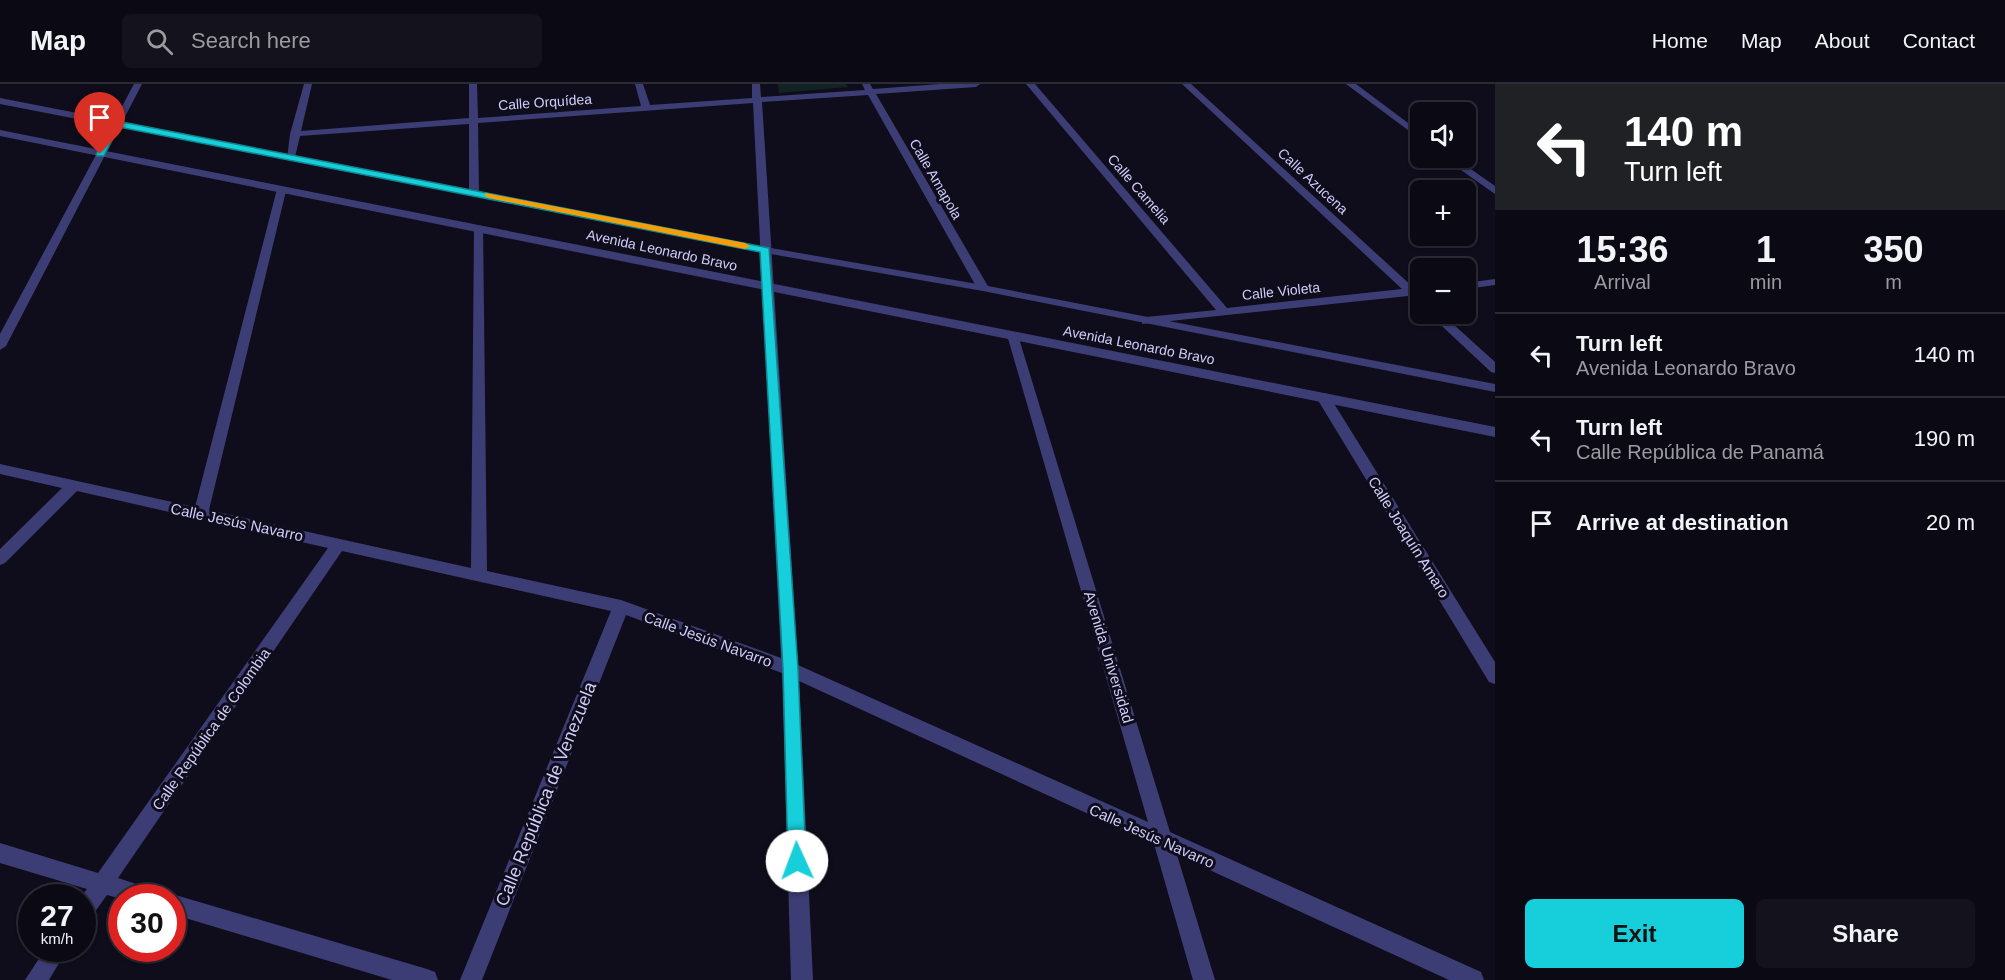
<!DOCTYPE html>
<html lang="en">
<head>
<meta charset="utf-8">
<style>
  body { margin:0; font-family:Arial,sans-serif; background:#14131d; color:#f1f3f6; height:100vh; display:flex; flex-direction:column; font-size:22px; white-space:nowrap }
  * { box-sizing:border-box; margin:0 }
  p { font-size:20px; color:#9a9aa0 }
  .icon { flex:none; width:33px; height:33px; fill:none; stroke:currentColor; stroke-width:2; stroke-linecap:round; stroke-linejoin:round }
  .map { position:relative; flex:1; overflow:hidden }
  .side { display:flex; flex-direction:column; background:#0b0a14; width:510px }
  .side>* { flex:none }
  .top-card { background:#202124; color:#fff; overflow:hidden }
  .tools { position:absolute; left:1410px; top:18px; display:grid; gap:12px }
  .tools a { display:grid; place-items:center; width:66px; height:66px; border-radius:9px; background:#0b0a14; box-shadow:0 2px 4px #0004,0 0 0 2px #2b2b34; font-size:30px }
  .speed { position:absolute; left:18px; top:800px; display:flex; gap:12px; font-size:30px; font-weight:700; text-align:center }
  .speed>* { display:grid; place-content:center; width:78px; height:78px; border-radius:50%; background:#0b0a14; box-shadow:0 2px 4px #0004,0 0 0 2px #2b2b34; line-height:1 }
  .speed small { font-size:15px; font-weight:400 }
  .speed .limit { border:9px solid #d22; background:#fff; color:#111 }
  .pin { position:absolute; display:grid; place-items:center; width:51px; height:51px; color:#fff; margin:-62px -26px; border-radius:50% 50% 50% 0; rotate:-45deg; box-shadow:0 0 6px #0007 }
  .pin .icon { rotate:45deg }
  .me { position:absolute; width:66px; margin:-33px; rotate:358deg; stroke-linejoin:round; filter:drop-shadow(0 0 4px #0008) }
  .turn { display:flex; align-items:center; gap:21px; height:126px; padding:0 30px; font-size:27px }
  .turn .icon { width:78px; height:78px; stroke-width:2.5 }
  .turn b { display:block; font-size:42px; line-height:51px }
  .eta { display:flex; justify-content:space-evenly; align-items:center; height:102px; text-align:center }
  .eta b { font-size:36px; font-weight:800; line-height:42px }
  .button { display:flex; gap:12px; margin-top:auto; padding:12px 30px }
  .button a { flex:1; height:69px; border-radius:9px; background:#17cedb; color:#111; font-size:24px; font-weight:800; line-height:69px; text-align:center }
  .button a+a { background:#14131d; color:#f1f3f6 }
  ul { padding:0; list-style:none }
  li { display:flex; align-items:center; gap:18px; height:84px; padding:0 30px; border-top:2px solid #2b2b34 }
  li div { flex:1 }
  li b { display:block; font-size:22px }
  li em { font-style:normal }
  header { display:flex; align-items:center; gap:36px; box-sizing:border-box; height:84px; padding:0 30px; background:#0b0a14; border-bottom:2px solid #2b2b34 }
  header strong { font-size:28px }
  nav { display:flex; gap:33px; margin-inline-start:auto; font-size:21px }
  .search { width:420px; height:54px; background:#14131d; display:flex; align-items:center; gap:15px; box-sizing:border-box; padding:0 21px; border-radius:9px; color:#9a9aa0; font-size:22px }
  main { display:flex; flex:1; min-height:0 }
  .map>svg:first-child { display:block }
  .green { fill:#112423 }
  .lines { fill:none; stroke-linecap:round; stroke-linejoin:round }
  .minor { fill:#3d3d75; fill-rule:evenodd }
  .tertiary { fill:#3d3d75; fill-rule:evenodd }
  .route { fill:#17cedb; stroke:#0f868e; stroke-width:1.5 }
  .slow { fill:#f59e0b }
  .labels { text-anchor:middle; dominant-baseline:central; stroke-width:6; stroke-linejoin:round; paint-order:stroke }
  .far-street-label { font-size:14px; fill:#d0ccfa; stroke:#0f0d1b }
  .street-label { font-size:15px; fill:#d0ccfa; stroke:#0f0d1b }
  .near-street-label { font-size:18px; fill:#d0ccfa; stroke:#0f0d1b }
</style>
</head>
<body>
<header>
<strong>Map</strong>
<div class="search"><svg class="icon" aria-label="search" viewBox="0 0 24 24"><circle cx="10" cy="10" r="6"/><path d="M15 15l6 6"/></svg>Search here</div>
<nav><a>Home</a><a>Map</a><a>About</a><a>Contact</a></nav>
</header>
<main>
<div class="map">
<svg width="1495" height="896" viewBox="0 0 1495 896">
  <rect width="100%" height="100%" fill="#0f0d1b"/>
  <path class="green" d="M 778,0 L 846,0 L 848,3 L 779,9 Z"/>
  <g class="lines">
    <path class="minor" d="M 134,0 L 142,0 L 6,262 L 0,266 L 0,250 Z
      M 304,0 L 312,0 L 301,47 L 469,34 L 469,0 L 477,0 L 478,34 L 641,22 L 635,0 L 643,0 L 650,21 L 752,14 L 752,0 L 760,0 L 761,13 L 865,6 L 862,0 L 870,0 L 873,5 L 940,0 L 980,0 L 976,3 L 876,10 L 989,204 L 983,207 L 977,204 L 868,11 L 762,18 L 798,581 L 1148,738 L 1007,251 L 1009,248 L 1017,248 L 1170,748 L 1481,888 L 1484,896 L 1449,896 L 1177,771 L 1215,896 L 1193,896 L 1154,760 L 799,597 L 813,896 L 791,896 L 782,589 L 626,531 L 482,896 L 460,896 L 611,527 L 342,467 L 118,794 L 154,806 L 157,813 L 122,813 L 122,815 L 107,811 L 89,836 L 82,839 L 81,813 L 87,805 L 0,779 L 0,759 L 98,789 L 328,464 L 77,407 L 5,479 L 0,481 L 0,465 L 62,404 L 0,390 L 0,380 L 195,423 L 277,105 L 286,107 L 209,426 L 471,484 L 474,144 L 475,142 L 483,142 L 487,487 L 621,516 L 781,574 L 753,19 L 478,39 L 479,109 L 474,112 L 469,109 L 469,40 L 300,52 L 295,73 L 287,75 L 290,50 Z
      M 1026,0 L 1035,0 L 1227,224 L 1402,205 L 1182,0 L 1191,0 L 1414,204 L 1420,204 L 1420,219 L 1408,212 L 1142,240 L 1142,234 L 1146,233 L 1216,226 Z
      M 1346,0 L 1356,0 L 1420,48 L 1420,55 Z
      M 1444,74 L 1455,74 L 1495,102 L 1495,110 Z
      M 1495,195 L 1495,201 L 1466,205 L 1466,199 Z
      M 1429,230 L 1442,230 L 1495,278 L 1495,289 L 1491,288 Z
      M 1323,309 L 1328,310 L 1495,578 L 1495,600 L 1489,598 L 1316,313 Z
      M 172,810 L 427,885 L 435,888 L 438,896 L 392,896 L 172,830 L 172,813 L 165,813 Z
      M 46,864 L 68,864 L 49,896 L 25,896 Z"/>
    <path class="tertiary" d="M 0,14 L 765,163 L 983,201 L 1495,300 L 1495,308 L 983,207 L 765,169 L 0,20 Z
      M 0,46 L 1495,343 L 1495,353 L 0,52 Z"/>
  </g>
  <path class="route" d="M 117,37 L 769,164 L 798,585 L 806,777 L 804,783 L 797,785 L 791,783 L 788,777 L 783,585 L 760,168 L 119,43 L 104,72 L 97,72 L 96,70 L 112,40 Z"/>
  <path class="slow" d="M 486,109 L 745,159 L 750,162 L 745,165 L 489,114 L 484,111 Z"/>
  <g class="labels">
    <g class="far-street-label">
      <text transform="translate(545 18) rotate(-4)">Calle Orquídea</text>
      <text transform="translate(936 95) rotate(60)">Calle Amapola</text>
      <text transform="translate(1313 97) rotate(43)">Calle Azucena</text>
      <text transform="translate(1139 105) rotate(49)">Calle Camelia</text>
      <text transform="translate(662 166) rotate(12)">Avenida Leonardo Bravo</text>
      <text transform="translate(1281 207) rotate(-6)">Calle Violeta</text>
      <text transform="translate(1139 261) rotate(11)">Avenida Leonardo Bravo</text>
    </g>
    <g class="street-label">
      <text transform="translate(237 438) rotate(12)">Calle Jesús Navarro</text>
      <text transform="translate(1409 453) rotate(58)">Calle Joaquín Amaro</text>
      <text transform="translate(708 555) rotate(20)">Calle Jesús Navarro</text>
      <text transform="translate(1109 573) rotate(73)">Avenida Universidad</text>
      <text transform="translate(211 645) rotate(-55)">Calle República de Colombia</text>
      <text transform="translate(1152 752) rotate(24)">Calle Jesús Navarro</text>
    </g>
    <g class="near-street-label">
      <text transform="translate(546 710) rotate(-68)">Calle República de Venezuela</text>
    </g>
  </g>
</svg>
<div class="tools">
<a><svg class="icon" aria-label="sound" viewBox="0 0 24 24"><path d="M4 9h4l5-4v14l-5-4H4zM17 9q2 3 0 6"/></svg></a>
<a>+</a>
<a>−</a>
</div>
<div class="speed"><div>27<small>km/h</small></div><div class="limit">30</div></div>
<div class="pin" style="left:100px;top:70px;background:#d93025"><svg class="icon" aria-label="arrive" viewBox="0 0 24 24"><path d="M6 21V4h12l-3 4 3 4H6"/></svg></div>
<svg class="me" style="left:797px;top:777px" viewBox="-20 -20 40 40"><circle r="19" fill="#fff"/><path d="M0-13L10 11 0 6-10 11z" fill="#17cedb"/></svg>
</div>
<section class="side">
<div class="top-card">
<div class="turn"><svg class="icon" aria-label="left" viewBox="0 0 24 24"><path d="M17 20v-9H6M10 6l-5 5 5 5"/></svg><div><b>140 m</b>Turn left</div></div>
</div>
<div class="eta">
<div><b>15:36</b><p>Arrival</p></div>
<div><b>1</b><p>min</p></div>
<div><b>350</b><p>m</p></div>
</div>
<ul>
<li><svg class="icon" aria-label="left" viewBox="0 0 24 24"><path d="M17 20v-9H6M10 6l-5 5 5 5"/></svg><div><b>Turn left</b><p>Avenida Leonardo Bravo</p></div><em>140 m</em></li>
<li><svg class="icon" aria-label="left" viewBox="0 0 24 24"><path d="M17 20v-9H6M10 6l-5 5 5 5"/></svg><div><b>Turn left</b><p>Calle República de Panamá</p></div><em>190 m</em></li>
<li><svg class="icon" aria-label="arrive" viewBox="0 0 24 24"><path d="M6 21V4h12l-3 4 3 4H6"/></svg><div><b>Arrive at destination</b></div><em>20 m</em></li>
</ul>
<div class="button"><a>Exit</a><a>Share</a></div>
</section>
</main>
</body>
</html>
